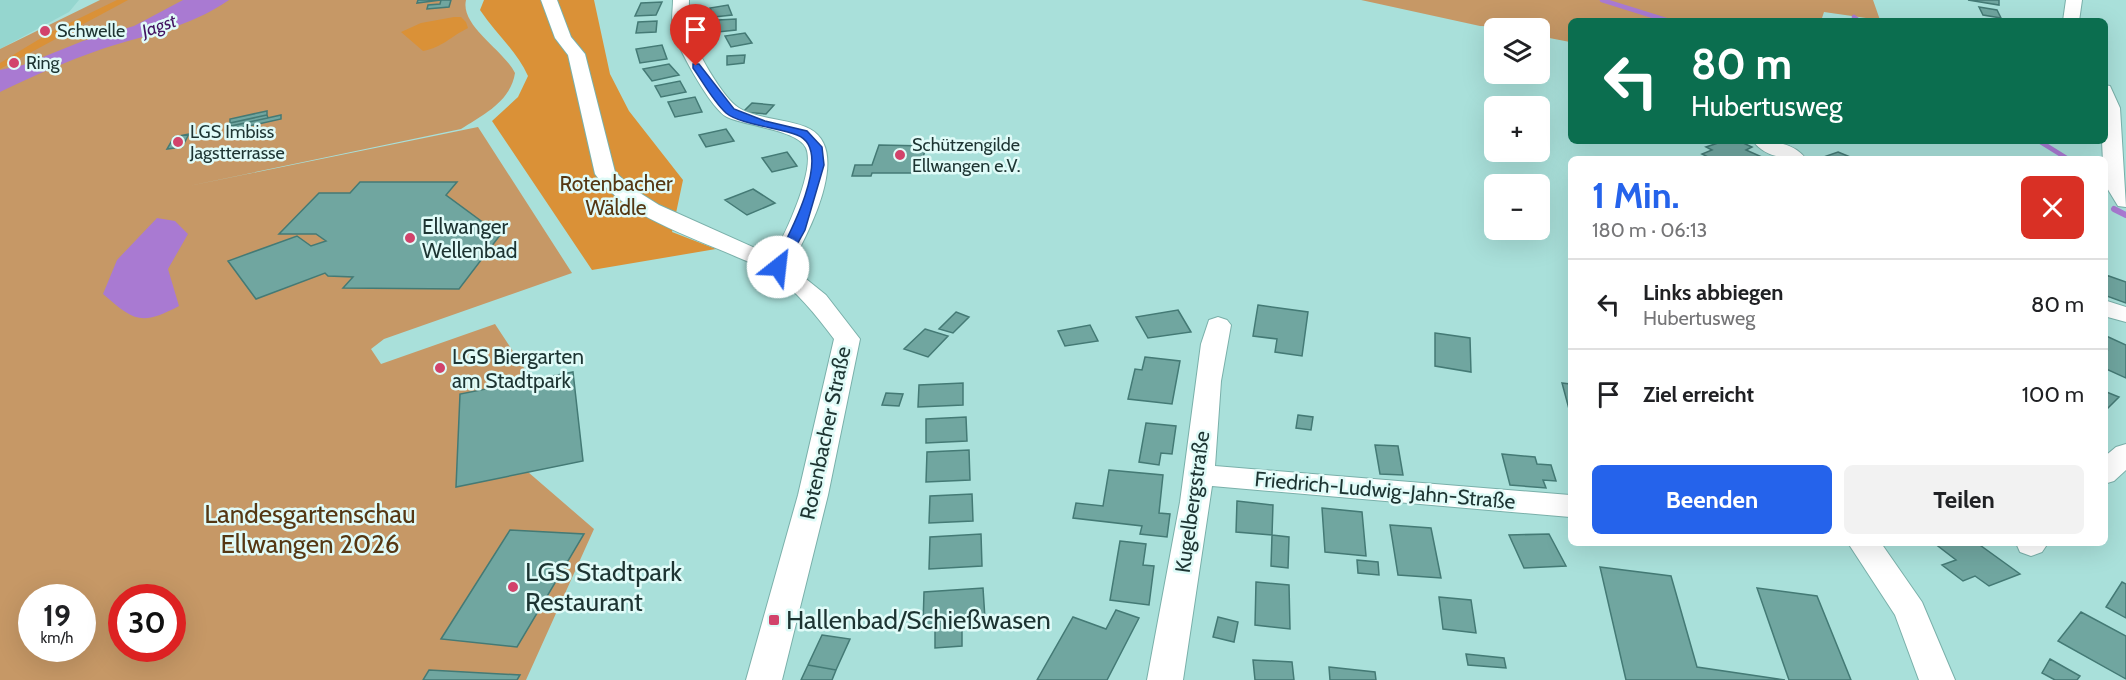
<!DOCTYPE html>
<html lang="de">
<head>
<meta charset="utf-8">
<style>
  body { margin:0; font-family:Cabin,sans-serif; background:#f2f2f2; color:#202124; height:100vh; display:flex; flex-direction:column; font-size:22px; white-space:nowrap }
  * { box-sizing:border-box; margin:0 }
  p { font-size:20px; color:#757577 }
  .icon { flex:none; width:33px; height:33px; fill:none; stroke:currentColor; stroke-width:2; stroke-linecap:round; stroke-linejoin:round }
  .map { position:relative; flex:1; overflow:hidden }
  .drawer { position:absolute; left:1568px; top:156px; width:540px; height:390px; display:flex; flex-direction:column; background:#fff; border-radius:9px; box-shadow:0 6px 24px #0002 }
  .drawer>* { flex:none }
  .top-card { position:absolute; left:1568px; top:18px; width:540px; height:126px; border-radius:9px; box-shadow:0 6px 24px #0002; background:#0b6e4f; color:#fff; overflow:hidden }
  .fabs { position:absolute; left:1484px; top:18px; display:grid; gap:12px }
  .fabs a { display:grid; place-items:center; width:66px; height:66px; border-radius:9px; background:#fff; box-shadow:0 6px 24px #0002; font-size:30px }
  .speed { position:absolute; left:18px; top:584px; display:flex; gap:12px; font-size:30px; font-weight:700; text-align:center }
  .speed>* { display:grid; place-content:center; width:78px; height:78px; border-radius:50%; background:#fff; box-shadow:0 6px 24px #0002; line-height:1 }
  .speed small { font-size:15px; font-weight:400 }
  .speed .limit { border:9px solid #d22; background:#fff; color:#111 }
  .pin { position:absolute; display:grid; place-items:center; width:51px; height:51px; color:#fff; margin:-62px -26px; border-radius:50% 50% 50% 0; rotate:-45deg; box-shadow:0 0 6px #0007 }
  .pin .icon { rotate:45deg }
  .me { position:absolute; width:66px; margin:-33px; rotate:29deg; stroke-linejoin:round; filter:drop-shadow(0 0 4px #0008) }
  .turn { display:flex; align-items:center; gap:21px; height:126px; padding:0 24px; font-size:27px }
  .turn .icon { width:78px; height:78px; stroke-width:2.5 }
  .turn b { display:block; font-size:42px; line-height:51px }
  .round { display:grid; place-items:center; flex:none; width:63px; height:63px; border-radius:9px; background:#f2f2f2 }
  .head { display:flex; align-items:center; justify-content:space-between; height:102px; padding:0 24px }
  h1 { font-size:36px; font-weight:800; line-height:45px; color:#2563eb }
  .button { display:flex; gap:12px; margin-top:auto; padding:12px 24px }
  .button a { flex:1; height:69px; border-radius:9px; background:#2563eb; color:#fff; font-size:24px; font-weight:800; line-height:69px; text-align:center }
  .button a+a { background:#f2f2f2; color:#202124 }
  ul { padding:0; list-style:none }
  li { display:flex; align-items:center; gap:18px; height:90px; padding:0 24px; border-top:2px solid #e0e0e0 }
  li div { flex:1 }
  li b { display:block; font-size:22px }
  li em { font-style:normal }
  .map>svg:first-child { display:block }
  .built { fill:#95d6cf }
  .green { fill:#c69866; fill-rule:evenodd }
  .forest { fill:#da9137 }
  .water { fill:#a97ad2 }
  .lines { fill:none; stroke-linecap:round; stroke-linejoin:round }
  .stream-far1 { stroke:#a97ad2; stroke-width:4.5 }
  .stream { stroke:#a97ad2; stroke-width:6 }
  .building { fill:#70a6a0; stroke:#447a75; stroke-width:1.5 }
  .street-casing { stroke:#7ab0aa; stroke-width:2 }
  .street { fill:#fff; fill-rule:evenodd }
  .route { fill:#2563eb; stroke:#184099; stroke-width:1.5 }
  .poi-dot { fill:#d2436b; stroke:#e0fbf8; stroke-width:2 }
  .labels { text-anchor:middle; dominant-baseline:central; stroke-width:5; stroke-linejoin:round; paint-order:stroke }
  .far-water-label { font-size:18px; font-style:italic; fill:#421261; stroke:#e0fbf8 }
  .far-poi-label { font-size:18px; fill:#1d3432; stroke:#e0fbf8; text-anchor:start }
  .park-label { font-size:21px; fill:#553713; stroke:#e0fbf8 }
  .poi-label { font-size:21px; fill:#1d3432; stroke:#e0fbf8; text-anchor:start }
  .street-label { font-size:21px; fill:#1d3432; stroke:#e0fbf8 }
  .near-park-label { font-size:26px; fill:#553713; stroke:#e0fbf8 }
  .near-poi-label { font-size:26px; fill:#1d3432; stroke:#e0fbf8; text-anchor:start }
</style>
</head>
<body>
<div class="map">
<svg width="2126" height="680" viewBox="0 0 2126 680">
  <rect width="100%" height="100%" fill="#a9e0da"/>
  <path class="built" d="M 0,0 L 79,0 L 69,12 L 0,49 Z"/>
  <path class="green" d="M 100,0 L 466,0 C 460,26 504,50 515,73 C 511,101 483,115 461,129 L 184,187 L 478,127 L 572,273 L 384,339 L 371,349 L 381,364 L 495,324 L 532,380 L 460,394 L 456,487 L 528,472 L 594,529 L 526,680 L 0,680 L 0,49 ZM 32,597 L 82,597 L 82,648 L 32,648 ZM 122,597 L 172,597 L 172,648 L 122,648 Z
    M 1361,0 L 1873,0 L 1880,20 L 1824,12 L 1822,18 L 1826,21 L 1570,21 L 1570,42 L 1539,36 L 1539,28 L 1480,26 Z"/>
  <path class="forest" d="M 117,0 L 128,0 L 0,69 L 0,63 L 51,32 Z
    M 484,0 L 594,0 L 610,74 L 629,111 L 683,180 L 672,232 L 716,249 L 592,270 L 492,121 L 518,97 L 528,76 C 517,51 495,33 480,10 Z
    M 454,17 L 461,17 L 466,22 L 468,28 C 450,37 443,47 423,51 L 401,32 L 421,23 Z"/>
  <path class="water" d="M 183,0 L 229,0 C 188,28 148,34 102,49 C 67,61 33,76 0,92 L 0,70 L 23,65 L 83,41 L 134,26 Z
    M 157,218 L 175,221 L 188,234 L 168,269 L 179,306 C 141,326 134,321 103,294 L 117,260 Z"/>
  <g class="lines">
    <path class="stream-far1" d="M 1602,0 L 1669,21
      M 1854,17 L 1859,21
      M 2039,141 L 2068,159"/>
    <path class="stream" d="M 2114,209 L 2126,215"/>
  </g>
  <path class="building" d="M 418,0 L 451,0 L 449,7 L 427,9 L 428,5 L 440,4 L 441,0 L 417,3 Z
    M 1968,0 L 1999,0 L 1999,5 Z
    M 662,2 L 656,15 L 635,16 L 641,3 Z
    M 728,5 L 732,15 L 714,17 L 710,8 Z
    M 1979,7 L 1997,10 L 2001,18 L 1983,15 Z
    M 736,19 L 736,30 L 718,32 L 718,20 Z
    M 657,21 L 656,32 L 636,33 L 638,22 Z
    M 745,33 L 752,43 L 731,47 L 725,36 Z
    M 662,45 L 667,59 L 640,63 L 636,49 Z
    M 745,55 L 744,63 L 727,65 L 727,56 Z
    M 669,64 L 679,75 L 652,81 L 643,69 Z
    M 680,81 L 686,92 L 661,97 L 655,86 Z
    M 695,97 L 702,112 L 675,117 L 668,102 Z
    M 752,103 L 774,105 L 766,114 L 743,112 Z
    M 267,111 L 267,115 L 230,123 L 230,119 Z
    M 267,115 L 268,118 L 231,126 L 230,123 Z
    M 281,115 L 281,119 L 227,131 L 227,127 Z
    M 726,129 L 734,141 L 706,147 L 699,135 Z
    M 189,134 L 182,147 L 167,149 L 174,137 Z
    M 1724,141 L 1739,141 L 1752,147 L 1746,150 L 1764,158 L 1712,159 L 1702,154 L 1712,150 L 1706,147 Z
    M 879,145 L 926,146 L 921,166 L 918,166 L 916,173 L 872,173 L 871,176 L 852,176 L 855,165 L 872,165 Z
    M 787,152 L 797,166 L 772,172 L 762,158 Z
    M 1838,152 L 1855,159 L 1818,159 Z
    M 360,182 L 457,182 L 446,195 L 488,226 L 507,226 L 459,289 L 343,288 L 353,277 L 328,276 L 325,273 L 256,299 L 228,261 L 297,236 L 311,246 L 326,241 L 316,234 L 279,234 L 319,193 L 350,193 Z
    M 753,189 L 775,203 L 747,215 L 725,200 Z
    M 2106,275 L 2126,282 L 2126,303 L 2104,295 Z
    M 1258,305 L 1308,312 L 1302,356 L 1275,352 L 1277,339 L 1253,336 Z
    M 1178,310 L 1191,332 L 1148,338 L 1136,317 Z
    M 956,312 L 969,317 L 953,333 L 939,329 Z
    M 1090,325 L 1098,341 L 1065,346 L 1058,331 Z
    M 925,329 L 948,336 L 928,357 L 904,349 Z
    M 1435,333 L 1470,338 L 1471,372 L 1435,366 Z
    M 2104,335 L 2126,345 L 2126,378 L 2104,368 L 2104,353 L 2107,351 L 2104,350 Z
    M 1145,357 L 1180,361 L 1172,404 L 1128,399 L 1135,369 L 1142,370 Z
    M 573,372 L 583,461 L 456,487 L 460,394 Z
    M 963,383 L 963,405 L 918,407 L 919,385 Z
    M 1562,383 L 1570,384 L 1570,409 L 1569,409 Z
    M 2104,391 L 2119,397 L 2104,412 Z
    M 886,393 L 903,394 L 899,406 L 882,405 Z
    M 1298,415 L 1313,417 L 1311,430 L 1296,428 Z
    M 966,417 L 967,441 L 926,443 L 926,419 Z
    M 1146,423 L 1176,426 L 1172,454 L 1161,453 L 1159,465 L 1139,462 Z
    M 1375,445 L 1398,446 L 1403,475 L 1380,474 Z
    M 969,450 L 970,480 L 926,482 L 927,452 Z
    M 1502,454 L 1535,457 L 1537,464 L 1551,465 L 1556,481 L 1543,480 L 1546,488 L 1510,485 Z
    M 1109,470 L 1163,475 L 1159,513 L 1170,514 L 1167,537 L 1140,534 L 1142,526 L 1073,518 L 1076,503 L 1103,506 Z
    M 972,494 L 973,521 L 929,523 L 930,496 Z
    M 1237,501 L 1273,505 L 1272,535 L 1236,532 Z
    M 1322,508 L 1362,512 L 1366,556 L 1325,552 Z
    M 1390,525 L 1431,528 L 1441,578 L 1398,575 Z
    M 510,530 L 584,534 L 517,647 L 441,639 Z
    M 981,534 L 982,566 L 929,569 L 930,537 Z
    M 1549,534 L 1566,566 L 1524,568 L 1509,535 Z
    M 1272,535 L 1289,537 L 1288,568 L 1271,566 Z
    M 1120,541 L 1146,544 L 1143,565 L 1154,566 L 1149,605 L 1110,600 Z
    M 1934,543 L 1977,543 L 2020,574 L 1989,586 L 1975,576 L 1963,581 L 1942,565 L 1956,560 Z
    M 1357,560 L 1378,562 L 1379,575 L 1358,573 Z
    M 1600,567 L 1671,576 L 1697,667 L 1785,680 L 1626,680 Z
    M 1256,582 L 1289,585 L 1290,629 L 1255,625 Z
    M 2122,582 L 2126,584 L 2126,618 L 2106,607 Z
    M 983,588 L 985,619 L 962,620 L 962,646 L 935,648 L 935,624 L 923,625 L 924,592 Z
    M 1757,588 L 1817,596 L 1851,680 L 1789,680 Z
    M 1439,597 L 1471,600 L 1476,633 L 1443,629 Z
    M 1116,610 L 1139,618 L 1107,680 L 1037,680 L 1073,617 L 1106,629 Z
    M 2081,612 L 2126,636 L 2126,679 L 2058,641 Z
    M 1218,617 L 1238,622 L 1234,642 L 1213,637 Z
    M 822,635 L 850,639 L 836,670 L 808,665 Z
    M 1466,654 L 1504,658 L 1506,668 L 1468,665 Z
    M 2050,659 L 2080,676 L 2077,680 L 2055,680 L 2042,673 Z
    M 1253,660 L 1292,662 L 1294,680 L 1255,680 Z
    M 808,665 L 836,670 L 832,680 L 801,680 Z
    M 1329,667 L 1375,672 L 1376,680 L 1330,680 Z
    M 429,670 L 520,675 L 517,680 L 423,680 Z"/>
  <g class="lines">
    <g class="street-casing">
      <path id="street" d="M 541,0 L 557,0 L 571,37 L 585,54 L 615,172 L 632,188 L 659,205 L 773,256 C 784,236 816,170 806,148 C 798,130 746,126 727,117 C 711,109 676,46 673,28 C 671,19 673,9 673,0 L 689,0 C 689,9 688,19 689,28 C 693,46 723,99 739,108 C 759,120 792,119 810,129 C 852,152 807,236 790,266 L 826,295 L 860,339 L 828,495 L 782,680 L 746,680 L 798,495 L 834,339 C 816,315 796,290 771,273 C 761,266 748,262 737,257 C 692,237 624,216 595,174 L 568,55 L 555,38 Z
        M 2066,0 L 2082,0 L 2079,21 L 2063,21 Z
        M 2104,85 L 2110,86 L 2120,108 L 2126,207 L 2118,206 L 2104,183 L 2102,141 L 2104,141 Z
        M 1753,141 C 1771,141 1794,142 1806,159 C 1788,159 1765,158 1753,141 Z
        M 2104,300 L 2126,307 L 2126,322 L 2104,316 Z
        M 1218,317 L 1227,320 L 1231,325 L 1221,381 L 1215,466 L 1570,495 L 1570,517 L 1212,486 L 1183,680 L 1147,680 L 1180,502 L 1201,344 L 1209,320 Z
        M 2126,444 L 2126,470 L 2114,481 L 2104,484 L 2104,457 L 2116,447 Z
        M 1848,543 L 1881,543 L 1922,602 L 1955,680 L 1919,680 L 1895,615 Z
        M 2016,543 L 2048,543 L 2042,552 L 2031,556 L 2020,552 Z"/>
    </g>
    <use href="#street" class="street"/>
  </g>
  <path class="route" d="M 693,64 L 699,64 L 734,109 L 765,121 L 807,131 L 822,147 L 824,165 L 805,230 L 783,270 L 778,271 L 772,267 C 785,243 837,150 797,135 C 779,128 739,124 726,113 C 713,101 703,82 693,68 Z"/>
  <g class="poi-dot">
    <circle cx="45" cy="31" r="6"/>
    <circle cx="14" cy="63" r="6"/>
    <circle cx="178" cy="142" r="6"/>
    <circle cx="900" cy="155" r="6"/>
    <circle cx="410" cy="238" r="6"/>
    <circle cx="440" cy="368" r="6"/>
    <circle cx="513" cy="587" r="6"/>
    <rect x="768" y="614" width="12" height="12" rx="3"/>
  </g>
  <g class="labels">
    <g class="far-water-label">
      <text transform="translate(159 26) rotate(-19)">Jagst</text>
    </g>
    <g class="far-poi-label">
      <text x="57" y="31">Schwelle</text>
      <text x="26" y="63">Ring</text>
      <text x="190" y="132">LGS Imbiss<tspan x="190" dy="21">Jagstterrasse</tspan></text>
      <text x="912" y="145">Schützengilde<tspan x="912" dy="21">Ellwangen e.V.</tspan></text>
    </g>
    <g class="park-label">
      <text x="616" y="183">Rotenbacher<tspan x="616" dy="24">Wäldle</tspan></text>
    </g>
    <g class="poi-label">
      <text x="422" y="226">Ellwanger<tspan x="422" dy="24">Wellenbad</tspan></text>
      <text x="452" y="356">LGS Biergarten<tspan x="452" dy="24">am Stadtpark</tspan></text>
    </g>
    <g class="street-label">
      <text transform="translate(825 433) rotate(-78)">Rotenbacher Straße</text>
      <text transform="translate(1385 490) rotate(5)">Friedrich-Ludwig-Jahn-Straße</text>
      <text transform="translate(1192 502) rotate(-82)">Kugelbergstraße</text>
    </g>
    <g class="near-park-label">
      <text x="310" y="514">Landesgartenschau<tspan x="310" dy="30">Ellwangen 2026</tspan></text>
    </g>
    <g class="near-poi-label">
      <text x="525" y="572">LGS Stadtpark<tspan x="525" dy="30">Restaurant</tspan></text>
      <text x="786" y="620">Hallenbad/Schießwasen</text>
    </g>
  </g>
</svg>
<div class="fabs">
<a><svg class="icon" aria-label="layers" viewBox="0 0 24 24"><path d="M12 4l9 5-9 5-9-5zM3 14l9 5 9-5"/></svg></a>
<a>+</a>
<a>−</a>
</div>
<div class="speed"><div>19<small>km/h</small></div><div class="limit">30</div></div>
<div class="pin" style="left:696px;top:66px;background:#d93025"><svg class="icon" aria-label="arrive" viewBox="0 0 24 24"><path d="M6 21V4h12l-3 4 3 4H6"/></svg></div>
<svg class="me" style="left:778px;top:267px" viewBox="-20 -20 40 40"><circle r="19" fill="#fff"/><path d="M0-13L10 11 0 6-10 11z" fill="#2563eb"/></svg>
<div class="top-card">
<div class="turn"><svg class="icon" aria-label="left" viewBox="0 0 24 24"><path d="M17 20v-9H6M10 6l-5 5 5 5"/></svg><div><b>80 m</b>Hubertusweg</div></div>
</div>
<section class="drawer">
<div class="head"><div><h1>1 Min.</h1><p>180 m · 06:13</p></div><a class="round" style="background:#d93025;color:#fff"><svg class="icon" aria-label="close" viewBox="0 0 24 24"><path d="M6 6l12 12M18 6L6 18"/></svg></a></div>
<ul>
<li><svg class="icon" aria-label="left" viewBox="0 0 24 24"><path d="M17 20v-9H6M10 6l-5 5 5 5"/></svg><div><b>Links abbiegen</b><p>Hubertusweg</p></div><em>80 m</em></li>
<li><svg class="icon" aria-label="arrive" viewBox="0 0 24 24"><path d="M6 21V4h12l-3 4 3 4H6"/></svg><div><b>Ziel erreicht</b></div><em>100 m</em></li>
</ul>
<div class="button"><a>Beenden</a><a>Teilen</a></div>
</section>
</div>
</body>
</html>
